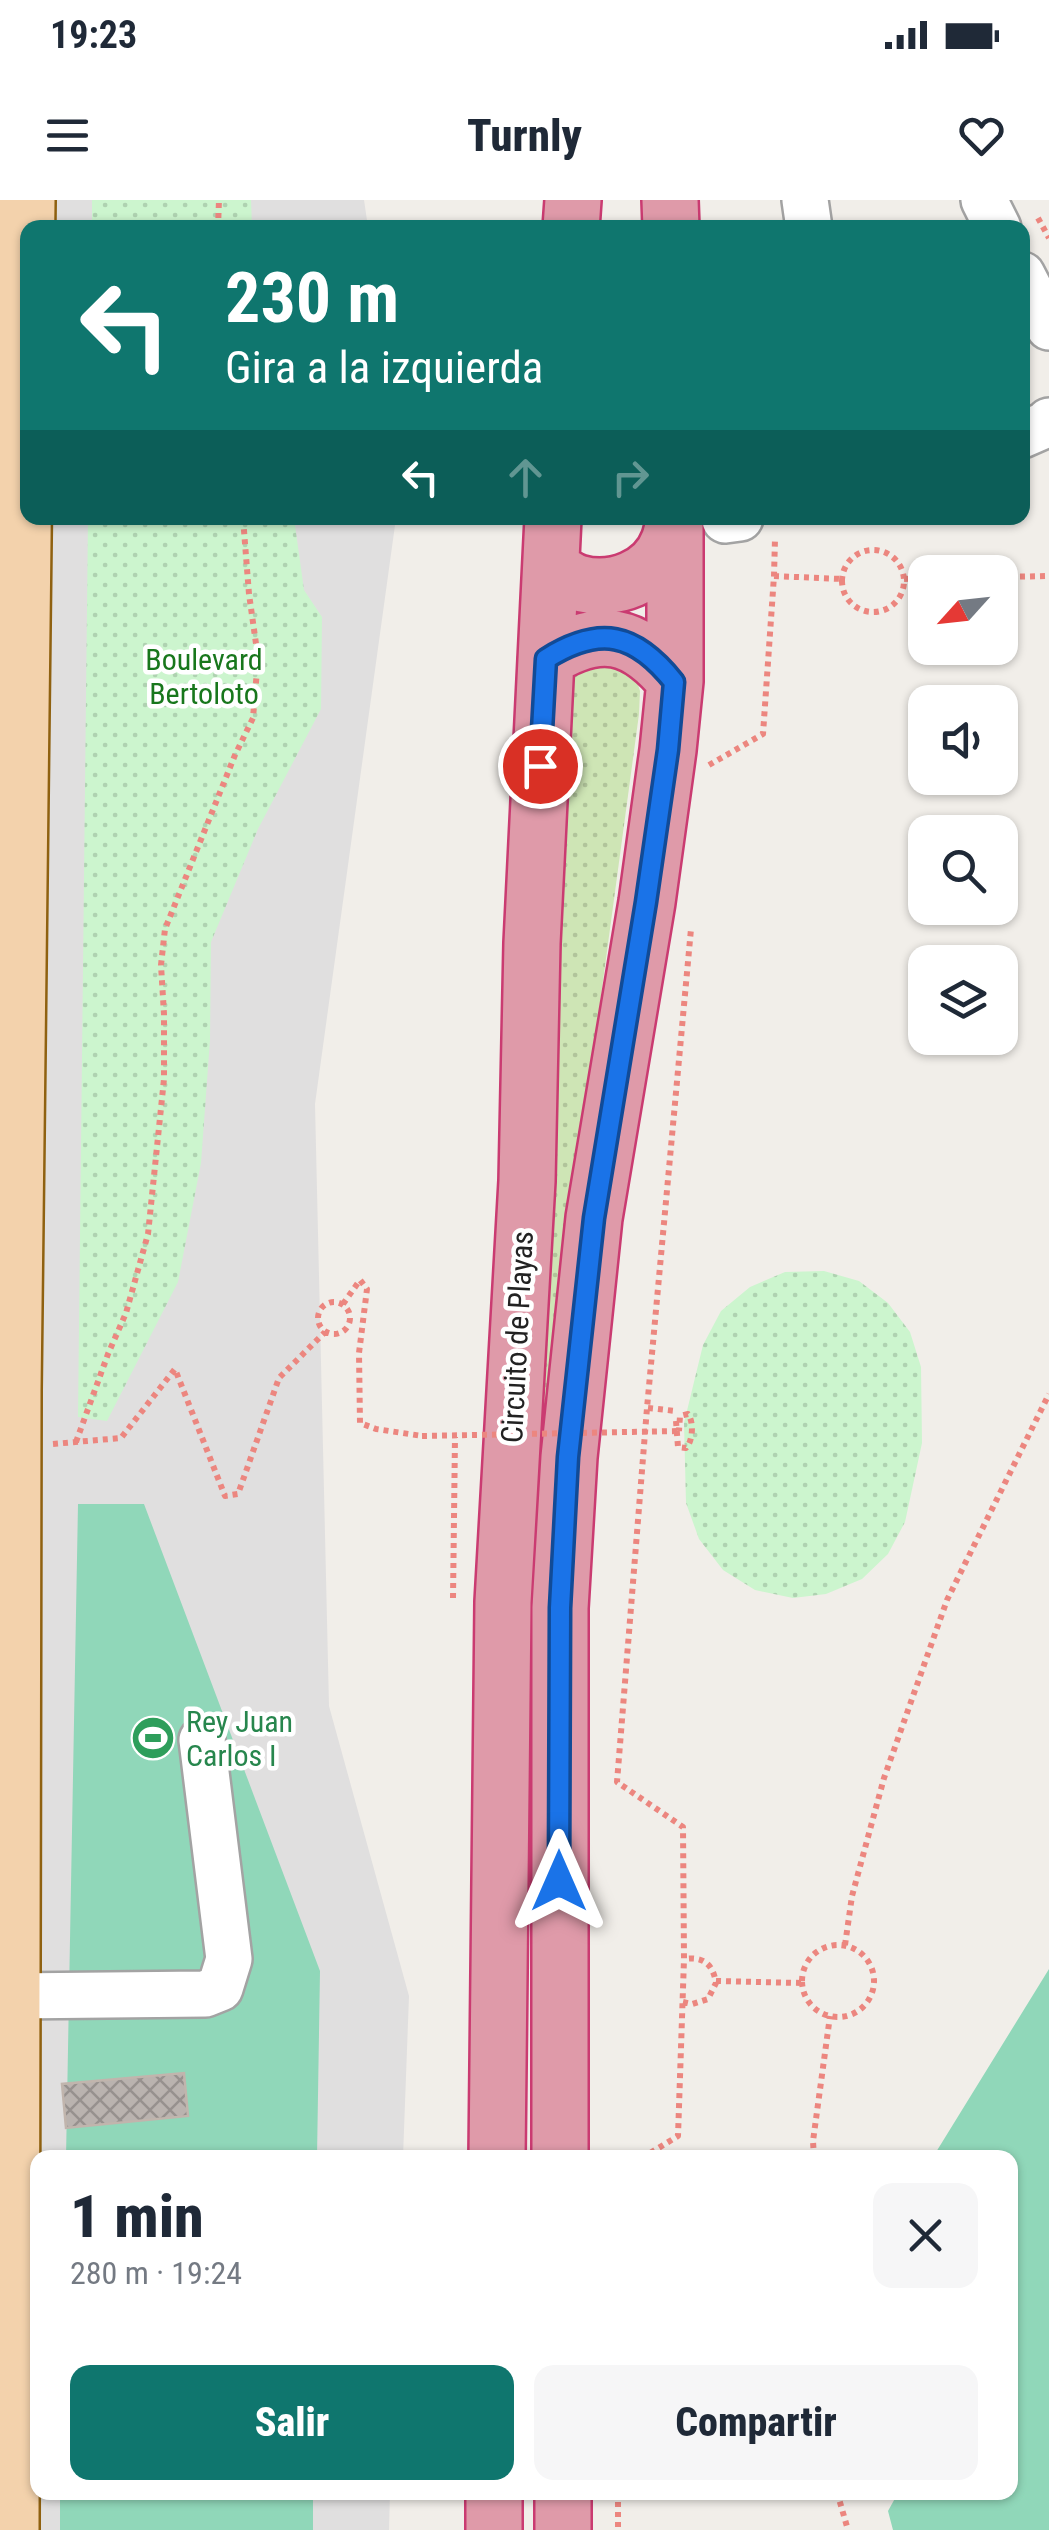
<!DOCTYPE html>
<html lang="es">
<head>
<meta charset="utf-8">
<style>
  body { margin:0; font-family:"Roboto Condensed",sans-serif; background:#f6f6f7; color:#1f2937; height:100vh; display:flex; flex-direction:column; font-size:38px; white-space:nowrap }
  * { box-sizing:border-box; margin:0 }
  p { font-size:32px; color:#747a83 }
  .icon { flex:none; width:55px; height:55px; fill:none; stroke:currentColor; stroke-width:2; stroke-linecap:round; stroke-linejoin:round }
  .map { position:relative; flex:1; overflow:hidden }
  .panel { position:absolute; left:30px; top:1950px; width:988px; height:350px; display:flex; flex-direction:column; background:#fff; border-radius:20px; box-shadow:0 2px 8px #0004 }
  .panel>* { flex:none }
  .guide { position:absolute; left:20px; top:20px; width:1010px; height:305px; border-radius:20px; box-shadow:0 2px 8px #0004; background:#0f766e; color:#fff; overflow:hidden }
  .needle { width:65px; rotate:243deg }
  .fabs { position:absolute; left:908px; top:355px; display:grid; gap:20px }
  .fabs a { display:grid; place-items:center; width:110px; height:110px; border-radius:20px; background:#fff; box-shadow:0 2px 8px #0004; font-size:50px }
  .pin { position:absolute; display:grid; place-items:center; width:85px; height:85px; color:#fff; margin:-42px; border:5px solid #fff; border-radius:50%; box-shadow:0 2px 10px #0007 }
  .me { position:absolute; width:110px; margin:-55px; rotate:0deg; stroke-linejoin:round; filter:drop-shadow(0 0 8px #0008) }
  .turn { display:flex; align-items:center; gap:35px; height:210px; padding:0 40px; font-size:45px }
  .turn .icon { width:130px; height:130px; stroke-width:2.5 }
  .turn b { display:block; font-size:70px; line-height:85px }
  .lanes { display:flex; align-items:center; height:95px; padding:0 40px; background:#0003; justify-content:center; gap:50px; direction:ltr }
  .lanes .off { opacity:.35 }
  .round { display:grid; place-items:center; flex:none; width:105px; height:105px; border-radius:20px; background:#f6f6f7 }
  .overview { display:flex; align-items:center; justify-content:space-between; height:170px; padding:0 40px }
  h1 { font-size:60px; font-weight:800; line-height:75px }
  .button { display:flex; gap:20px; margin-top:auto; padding:20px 40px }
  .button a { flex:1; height:115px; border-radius:20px; background:#0f766e; color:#fff; font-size:40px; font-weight:800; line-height:115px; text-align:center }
  .button a+a { background:#f6f6f7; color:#1f2937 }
  .status { display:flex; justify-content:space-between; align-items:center; height:70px; padding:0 50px; background:#fff; direction:ltr }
  .status svg { height:28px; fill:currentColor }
  header { display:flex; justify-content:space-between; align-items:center; height:130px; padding:0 40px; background:#fff; font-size:45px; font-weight:800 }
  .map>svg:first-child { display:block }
  .residential { fill:#e0dfdf }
  .grass { fill:url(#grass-dots) }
  .park { fill:url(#park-dots) }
  .pitch { fill:#90d7b9 }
  .building { fill:url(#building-cross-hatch); stroke:#c1b5ad; stroke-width:2.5 }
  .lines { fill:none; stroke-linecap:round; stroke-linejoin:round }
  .minor-casing { stroke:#a3a3a3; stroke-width:50 }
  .major-casing { stroke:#8f6110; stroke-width:60 }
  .highway-casing { stroke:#ca3b71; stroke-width:60 }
  .path { stroke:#ec867f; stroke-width:6; stroke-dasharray:5 5; stroke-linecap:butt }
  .minor { stroke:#fff; stroke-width:45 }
  .major { stroke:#f3d2ac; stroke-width:55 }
  .highway { stroke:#df9aa9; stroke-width:55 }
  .path-bridge { stroke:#ec867f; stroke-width:6; stroke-dasharray:5 5; stroke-linecap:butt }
  .route-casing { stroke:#114b97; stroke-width:25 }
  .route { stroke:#1a73e8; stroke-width:18 }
  .labels { text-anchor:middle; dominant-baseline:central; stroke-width:9; stroke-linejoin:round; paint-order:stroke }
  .park-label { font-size:30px; fill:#18771c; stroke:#fff }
  .street-label { font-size:30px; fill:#222; stroke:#fff }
  .leisure-label { font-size:30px; fill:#27864d; stroke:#fff; text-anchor:start }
</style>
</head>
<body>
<div class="status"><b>19:23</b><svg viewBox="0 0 49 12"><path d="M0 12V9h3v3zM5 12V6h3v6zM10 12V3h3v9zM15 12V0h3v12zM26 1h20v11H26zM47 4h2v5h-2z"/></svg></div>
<header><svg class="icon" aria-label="menu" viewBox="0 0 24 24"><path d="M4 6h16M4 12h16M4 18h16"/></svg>Turnly<svg class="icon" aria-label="heart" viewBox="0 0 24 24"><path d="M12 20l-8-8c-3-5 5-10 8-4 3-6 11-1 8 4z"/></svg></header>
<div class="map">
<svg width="1049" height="2330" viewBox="0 0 1049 2330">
  <defs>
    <pattern id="grass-dots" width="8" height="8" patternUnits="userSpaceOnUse" patternTransform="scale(2.5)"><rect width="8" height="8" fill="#cee5b5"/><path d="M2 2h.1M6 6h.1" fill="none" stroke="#b1c49b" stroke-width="1.8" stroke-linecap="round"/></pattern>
    <pattern id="park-dots" width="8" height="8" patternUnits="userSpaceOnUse" patternTransform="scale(2.5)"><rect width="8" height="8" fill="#ccf5ce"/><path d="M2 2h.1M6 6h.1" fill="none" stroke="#afd2b1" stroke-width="1.8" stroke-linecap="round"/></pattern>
    <pattern id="building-cross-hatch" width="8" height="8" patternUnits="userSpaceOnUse" patternTransform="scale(2.5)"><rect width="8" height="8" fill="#bab3af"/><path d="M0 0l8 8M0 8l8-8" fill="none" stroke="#97918e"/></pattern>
  </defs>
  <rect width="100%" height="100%" fill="#f1eee9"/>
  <path class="residential" d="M 0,0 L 364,0 L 368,27 L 28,28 L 28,318 L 396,318 L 315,904 L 329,1506 L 409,1796 L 403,1957 L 38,1958 L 38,2292 L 390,2293 L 389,2330 L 0,2330 Z"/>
  <path class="grass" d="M 602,458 L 636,478 L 640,491 L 639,514 L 539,1255 L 560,499 L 572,471 Z"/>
  <path class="park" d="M 92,0 L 251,0 L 252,27 L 92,28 Z
    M 88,318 L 294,318 L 304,390 L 322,417 L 321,509 L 258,629 L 211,742 L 210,840 L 201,963 L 178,1082 L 107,1221 L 78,1217 Z
    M 824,1071 L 859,1081 L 888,1103 L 910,1132 L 921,1167 L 922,1243 L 905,1322 L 888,1354 L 862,1379 L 826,1394 L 793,1398 L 755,1390 L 723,1370 L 699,1339 L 686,1303 L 684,1223 L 703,1145 L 721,1111 L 750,1087 L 785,1072 Z"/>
  <path class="pitch" d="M 78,1304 L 144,1304 L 320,1771 L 317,1957 L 66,1958 Z
    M 1049,1769 L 1049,2330 L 893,2330 L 888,2311 L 898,2293 L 1010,2292 L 1010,1958 L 933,1957 Z
    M 60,2293 L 313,2293 L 313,2330 L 60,2330 Z"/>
  <path class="building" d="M 184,1873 L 188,1916 L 66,1928 L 62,1884 Z"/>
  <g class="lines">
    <g class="minor-casing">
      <path id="minor" d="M 805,0 L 809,28
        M 984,0 L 998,28
        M 1022,75 L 1049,127
        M 1022,235 L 1047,224 L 1049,221
        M 725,320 L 740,318
        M 12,1796 L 205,1794 L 220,1788 L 229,1759 L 202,1540"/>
    </g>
    <g class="major-casing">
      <path id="major" d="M 11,2330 L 13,1191 L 27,0"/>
    </g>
    <g class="highway-casing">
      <path id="highway" d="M 670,0 L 671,28
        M 571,28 L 573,0
        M 551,367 C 559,373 568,380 578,383 C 613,393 656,377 669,341 C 672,333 673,325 675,318
        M 546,459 C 600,425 635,433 675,481
        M 497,1958 L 503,1402 L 527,981 L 532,743 L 553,318
        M 560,1958 L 560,1408 L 569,1257 L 594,1018 L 647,702 L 668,550 L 675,481 L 675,318
        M 563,2292 L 563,2330
        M 494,2330 L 494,2292"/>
    </g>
    <path class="path" d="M 1038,18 L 1049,38
      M 218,28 L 219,0
      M842 381a31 31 0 1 1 62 0a31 31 0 1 1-62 0Z
      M 774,376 L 842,379
      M 1000,377 L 1049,376
      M 904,379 L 925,378
      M 709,565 L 763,534 L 774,376 L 775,339
      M318 1118a16 16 0 1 1 32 0a16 16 0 1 1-32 0Z
      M 343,1104 L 360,1080 L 367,1089 L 359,1153 L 360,1223 L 376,1229 L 422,1236
      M 648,1208 L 676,1211
      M 676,1221 L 678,1247 L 686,1248 C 693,1241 694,1222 688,1214 L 680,1216 L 679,1231
      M 76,1242 L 108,1154 L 126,1113 L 148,1034 L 164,879 L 164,814 L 161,765 L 165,729 L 235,555 L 253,518 L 258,458 L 249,394 L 243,318
      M 53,1244 L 121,1238 L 175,1169 L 225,1296 L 238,1294 L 279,1178 L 325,1132
      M 453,1398 L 455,1237
      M802 1781a36 36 0 1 1 72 0a36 36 0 1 1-72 0Z
      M 845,1745 L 852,1696 L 884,1578 L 947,1400 L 1049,1194
      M 716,1781 L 802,1783
      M 683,1802 L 692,1804 L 708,1799 L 716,1783 C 713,1764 703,1756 684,1759
      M 642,1958 L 678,1936 L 684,1759 L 683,1627 L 617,1582 L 647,1208 L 691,729
      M 814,1958 L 813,1941 L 830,1816
      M 618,2292 L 618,2330
      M 837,2292 L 848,2330"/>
    <use href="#minor" class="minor"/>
    <use href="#major" class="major"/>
    <use href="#highway" class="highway"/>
    <path class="path-bridge" d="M 422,1236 L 679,1231"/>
  </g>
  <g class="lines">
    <g class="route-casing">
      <path id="route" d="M 540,566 L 546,459 C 600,425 635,433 674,482 L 668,550 L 646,702 L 594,1018 L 568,1257 L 560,1408 L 559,1681"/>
    </g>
    <use href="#route" class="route"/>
  </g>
  <defs>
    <g id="stadium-disc" transform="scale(2.25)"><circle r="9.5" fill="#2e9e5b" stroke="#fff"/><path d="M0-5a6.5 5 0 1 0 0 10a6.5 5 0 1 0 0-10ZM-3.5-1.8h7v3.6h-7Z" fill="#fff"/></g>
  </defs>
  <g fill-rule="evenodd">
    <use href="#stadium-disc" x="153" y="1538"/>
  </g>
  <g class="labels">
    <g class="park-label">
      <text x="204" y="459">Boulevard<tspan x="204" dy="34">Bertoloto</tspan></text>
    </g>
    <g class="street-label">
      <text transform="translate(517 1137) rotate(-87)">Circuito de Playas</text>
    </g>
    <g class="leisure-label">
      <text x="186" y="1521">Rey Juan<tspan x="186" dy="34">Carlos I</tspan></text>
    </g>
  </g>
</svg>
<div class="fabs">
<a><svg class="needle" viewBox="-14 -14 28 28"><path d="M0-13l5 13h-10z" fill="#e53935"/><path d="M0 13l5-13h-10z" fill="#747a83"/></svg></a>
<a><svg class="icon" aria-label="sound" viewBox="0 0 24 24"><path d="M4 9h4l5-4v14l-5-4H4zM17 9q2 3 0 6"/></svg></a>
<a><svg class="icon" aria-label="search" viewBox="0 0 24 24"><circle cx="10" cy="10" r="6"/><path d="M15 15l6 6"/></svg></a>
<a><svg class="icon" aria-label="layers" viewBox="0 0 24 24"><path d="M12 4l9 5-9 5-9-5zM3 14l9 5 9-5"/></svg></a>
</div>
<div class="pin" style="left:540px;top:566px;background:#d93025"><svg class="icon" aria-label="arrive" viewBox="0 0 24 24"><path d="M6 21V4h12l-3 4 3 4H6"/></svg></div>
<svg class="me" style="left:559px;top:1681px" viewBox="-20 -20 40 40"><path d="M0-17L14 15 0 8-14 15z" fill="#1a73e8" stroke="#fff" stroke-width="4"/></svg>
<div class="guide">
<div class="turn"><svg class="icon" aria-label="left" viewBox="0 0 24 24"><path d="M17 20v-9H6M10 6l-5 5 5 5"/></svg><div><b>230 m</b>Gira a la izquierda</div></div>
<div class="lanes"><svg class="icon" aria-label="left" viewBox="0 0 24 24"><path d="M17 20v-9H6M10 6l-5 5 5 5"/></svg><svg class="icon off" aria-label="ahead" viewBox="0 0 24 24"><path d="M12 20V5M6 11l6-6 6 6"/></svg><svg class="icon off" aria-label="right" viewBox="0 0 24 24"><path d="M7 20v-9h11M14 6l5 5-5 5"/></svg></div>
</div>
<section class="panel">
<div class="overview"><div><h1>1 min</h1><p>280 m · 19:24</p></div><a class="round"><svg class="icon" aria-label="close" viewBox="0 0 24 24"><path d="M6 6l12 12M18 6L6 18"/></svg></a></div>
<div class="button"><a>Salir</a><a>Compartir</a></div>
</section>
</div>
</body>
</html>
